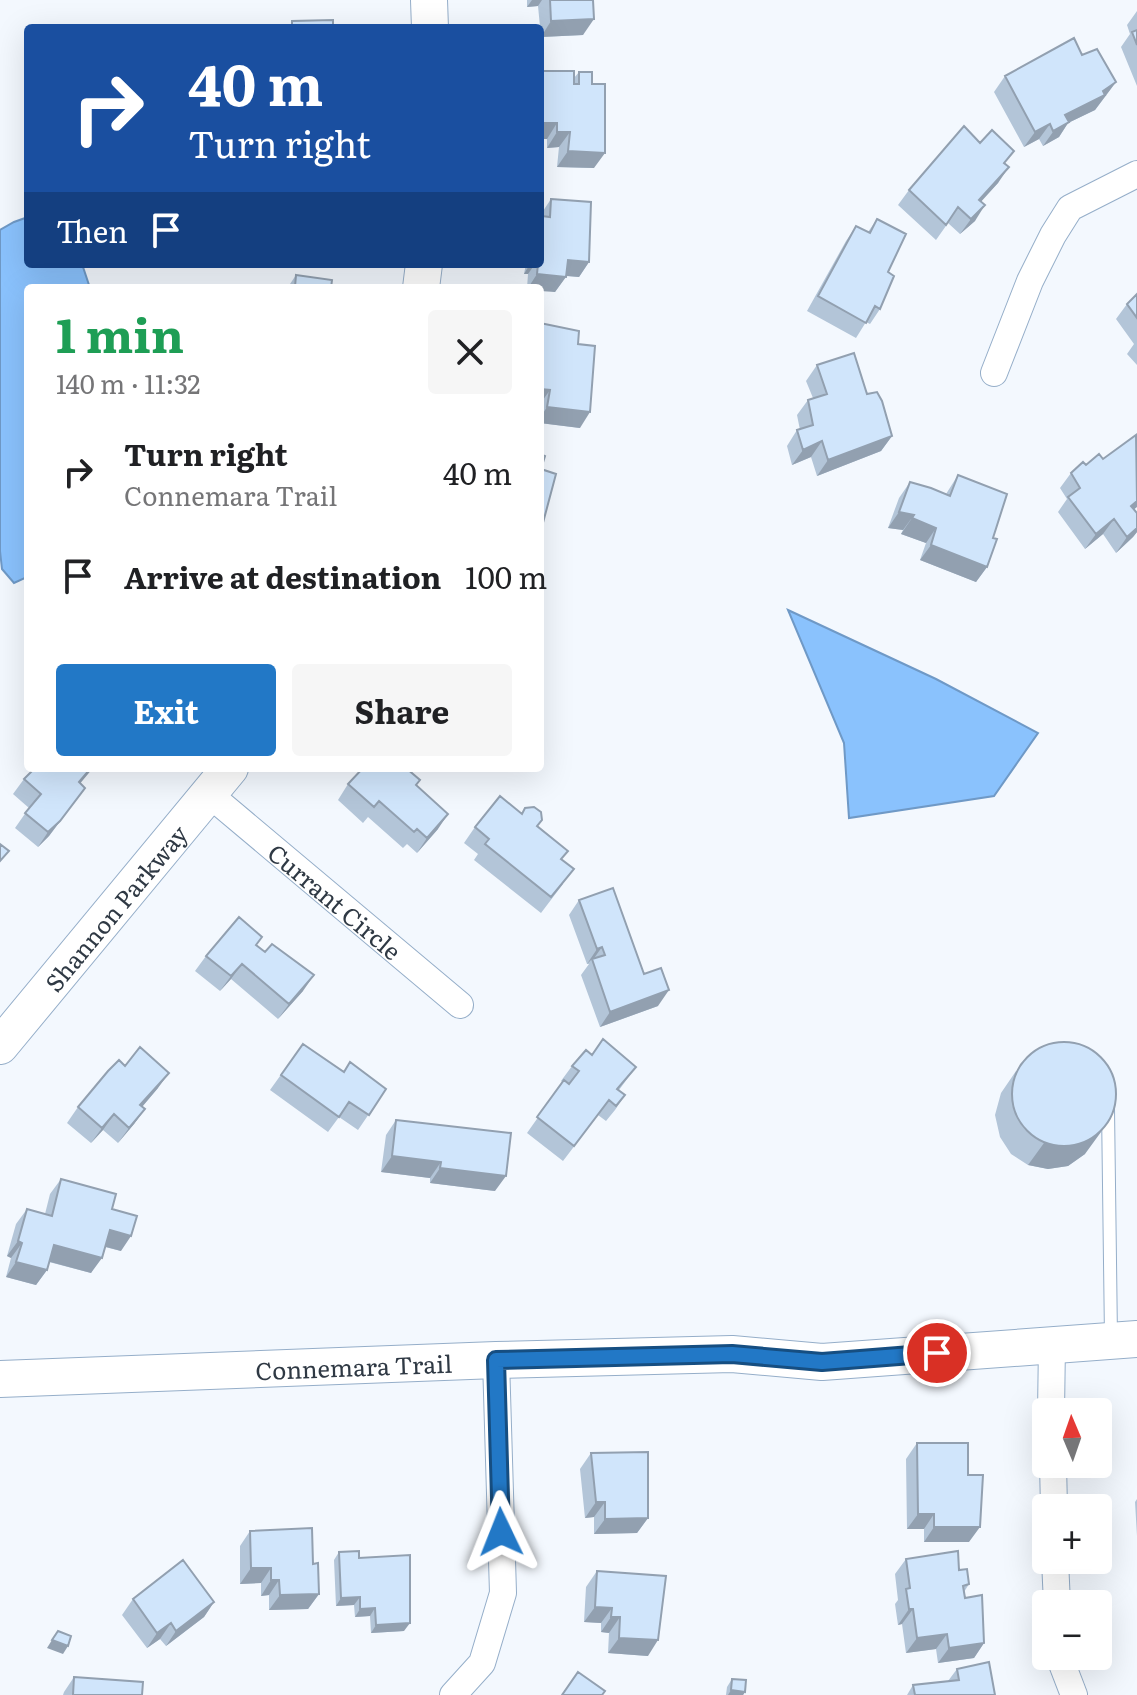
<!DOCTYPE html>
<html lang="en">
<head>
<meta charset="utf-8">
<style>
  body { margin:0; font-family:Literata,serif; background:#f6f6f6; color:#202124; height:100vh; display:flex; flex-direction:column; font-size:30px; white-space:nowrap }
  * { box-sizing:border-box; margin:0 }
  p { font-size:26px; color:#757577 }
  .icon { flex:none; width:44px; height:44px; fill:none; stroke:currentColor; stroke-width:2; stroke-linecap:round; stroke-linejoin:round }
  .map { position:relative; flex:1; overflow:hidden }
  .sheet { position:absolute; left:24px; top:284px; width:520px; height:488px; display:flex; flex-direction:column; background:#fff; border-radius:8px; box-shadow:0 8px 32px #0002 }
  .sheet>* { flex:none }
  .hud { position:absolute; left:24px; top:24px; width:520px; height:244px; border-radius:8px; box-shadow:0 8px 32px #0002; background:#1a4fa0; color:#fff; overflow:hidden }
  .needle { width:52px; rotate:358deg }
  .tools { position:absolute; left:1032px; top:1398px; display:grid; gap:16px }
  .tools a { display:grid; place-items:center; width:80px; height:80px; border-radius:8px; background:#fff; box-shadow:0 8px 32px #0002; font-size:40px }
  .pin { position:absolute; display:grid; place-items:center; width:68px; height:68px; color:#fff; margin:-34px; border:4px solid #fff; border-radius:50%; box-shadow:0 2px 8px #0007 }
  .me { position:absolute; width:88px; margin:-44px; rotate:358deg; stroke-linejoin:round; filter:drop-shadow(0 0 6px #0008) }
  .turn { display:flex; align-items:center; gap:28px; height:168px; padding:0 32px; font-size:36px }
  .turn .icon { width:104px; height:104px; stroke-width:2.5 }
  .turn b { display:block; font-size:56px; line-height:68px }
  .then { display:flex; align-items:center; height:76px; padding:0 32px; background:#0003; gap:16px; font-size:30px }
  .round { display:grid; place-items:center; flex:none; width:84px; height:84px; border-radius:8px; background:#f6f6f6 }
  .head { display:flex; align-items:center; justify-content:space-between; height:136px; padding:0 32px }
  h1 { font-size:48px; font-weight:700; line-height:60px; color:#1e9e55 }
  .primary-button { display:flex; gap:16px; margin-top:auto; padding:16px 32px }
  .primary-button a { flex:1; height:92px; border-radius:8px; background:#2278c6; color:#fff; font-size:32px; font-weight:700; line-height:92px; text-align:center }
  .primary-button a+a { background:#f6f6f6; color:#202124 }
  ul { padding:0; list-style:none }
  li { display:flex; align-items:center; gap:24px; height:104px; padding:0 32px }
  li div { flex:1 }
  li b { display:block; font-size:30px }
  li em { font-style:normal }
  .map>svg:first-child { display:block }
  .water { fill:#8ac2fd; stroke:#6f99c6; stroke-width:2 }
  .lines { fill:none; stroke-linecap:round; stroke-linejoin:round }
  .lane-casing { stroke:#95aec9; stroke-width:14 }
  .street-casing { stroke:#95aec9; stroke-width:28 }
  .secondary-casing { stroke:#95aec9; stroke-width:38 }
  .lane { stroke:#fff; stroke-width:12 }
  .street { stroke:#fff; stroke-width:26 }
  .secondary { stroke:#fff; stroke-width:36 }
  .wall { fill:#b3c5d8 }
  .shaded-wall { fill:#92a0b0 }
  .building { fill:#d0e5fb; stroke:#92a0b0; stroke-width:2 }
  .route-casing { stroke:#164e81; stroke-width:20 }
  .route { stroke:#2278c6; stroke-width:14 }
  .labels { text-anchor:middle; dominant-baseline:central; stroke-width:6; stroke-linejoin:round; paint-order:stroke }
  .street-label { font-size:24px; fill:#2f3944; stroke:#fff }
</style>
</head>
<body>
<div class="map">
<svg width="1137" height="1695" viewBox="0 0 1137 1695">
  <rect width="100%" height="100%" fill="#f3f8fe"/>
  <path class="water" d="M 28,217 L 28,264 L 82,264 L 90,288 L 28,288 L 28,574 L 25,578 L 14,583 L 2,569 L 0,551 L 0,230 L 14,222 Z
    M 788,610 L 936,679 L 1038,733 L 994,796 L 849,818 L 844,743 Z"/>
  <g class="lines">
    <g class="lane-casing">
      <path id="lane" d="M 1108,1108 L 1111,1338"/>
    </g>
    <g class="street-casing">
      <g id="street">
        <path d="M 994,373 L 1030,281 L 1053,235 L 1070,208 L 1137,174"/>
        <path id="s1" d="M 210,795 L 460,1005"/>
        <path d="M 1051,1412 L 1052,1344"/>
        <path d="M 1053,1464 L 1054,1508"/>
        <path d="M 1055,1560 L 1057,1604"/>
        <path d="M 1059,1656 L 1074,1695"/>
        <path d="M 453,1695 L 482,1663 L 503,1593 L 496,1360"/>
      </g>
    </g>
    <g class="secondary-casing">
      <g id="secondary">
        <path d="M 429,0 L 430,28"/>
        <path d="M 421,288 L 424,264"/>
        <path id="s2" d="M 0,1046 L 230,768"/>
        <path id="s3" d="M 0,1379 L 496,1360 L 732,1354 L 822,1362 L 1137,1339"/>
      </g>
    </g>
    <use href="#lane" class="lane"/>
    <use href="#street" class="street"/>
    <use href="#secondary" class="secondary"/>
  </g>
  <path class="wall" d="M 527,0 L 593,0 L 583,35 L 541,37 L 538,6 L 527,7 Z
    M 1137,11 L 1137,86 L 1121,47 L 1130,34 L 1127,25 Z
    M 541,71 L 574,78 L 579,72 L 594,168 L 557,167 L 559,147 L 547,148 L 547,139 L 540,139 Z
    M 1005,76 L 1116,82 L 1095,110 L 1068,123 L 1059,137 L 1043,146 L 1039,139 L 1024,147 L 994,92 Z
    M 980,143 L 1006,164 L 998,183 L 981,201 L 975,221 L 960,234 L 948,223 L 936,240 L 898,205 L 909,190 Z
    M 551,199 L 589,262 L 579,277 L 566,276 L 555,292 L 540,288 L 527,288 L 528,274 L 524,274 L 526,264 L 540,264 L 541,214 Z
    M 877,219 L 888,272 L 880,309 L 870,324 L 866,322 L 856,338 L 807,311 L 846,241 L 856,226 L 868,232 Z
    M 296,275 L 331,288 L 284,288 L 285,286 L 288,287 Z
    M 1137,294 L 1137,365 L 1127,354 L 1134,344 L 1116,319 L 1127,304 Z
    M 540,323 L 578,344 L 580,428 L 540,423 Z
    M 817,365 L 867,394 L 892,436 L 881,451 L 817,476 L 811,457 L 792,465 L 787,446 L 797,430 L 800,430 L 797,415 L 808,400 L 813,398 L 806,381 Z
    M 1071,473 L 1134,509 L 1137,513 L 1137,532 L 1133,537 L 1116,553 L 1103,534 L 1085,549 L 1058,512 L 1067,499 L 1060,488 Z
    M 958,475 L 993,538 L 987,567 L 976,582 L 920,560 L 926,543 L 901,534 L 903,530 L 888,528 L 899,498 L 910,482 L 946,494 Z
    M 24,779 L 80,783 L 85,788 L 49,836 L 38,847 L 15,828 L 29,808 L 13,794 Z
    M 348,784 L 417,786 L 438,829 L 417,853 L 407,844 L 403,848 L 368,817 L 363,823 L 338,800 Z
    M 475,827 L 537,827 L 561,859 L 563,884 L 541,913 L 474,860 L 478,854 L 464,843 Z
    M 579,900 L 644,974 L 658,1006 L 600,1027 L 581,975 L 589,964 L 587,964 L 569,915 Z
    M 257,945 L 303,991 L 278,1019 L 231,979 L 220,991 L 195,971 L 206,956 Z
    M 303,1044 L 343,1072 L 386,1089 L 358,1130 L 339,1117 L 328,1132 L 270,1090 Z
    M 592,1055 L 636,1067 L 619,1090 L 625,1095 L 615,1110 L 606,1121 L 598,1115 L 563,1161 L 527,1133 L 563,1082 L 561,1081 L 572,1066 Z
    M 125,1066 L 158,1088 L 142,1107 L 145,1109 L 134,1124 L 118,1143 L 103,1130 L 91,1143 L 67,1123 L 78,1107 Z
    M 1016,1071 L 1085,1154 L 1068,1166 L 1048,1169 L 1028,1165 L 1011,1154 L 1000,1137 L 995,1115 L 1001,1093 Z
    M 396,1120 L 495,1191 L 430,1183 L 430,1178 L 381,1172 L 386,1135 Z
    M 61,1179 L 112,1209 L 121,1251 L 105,1247 L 91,1273 L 49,1262 L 47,1270 L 36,1285 L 6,1277 L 11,1258 L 7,1256 L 16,1224 L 27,1209 L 45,1214 L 50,1194 Z
    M 917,1443 L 969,1542 L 924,1542 L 924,1529 L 907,1529 L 906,1459 Z
    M 591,1453 L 648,1518 L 637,1533 L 594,1534 L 594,1517 L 585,1518 L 580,1469 Z
    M 1137,1499 L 1137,1536 L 1135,1502 Z
    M 250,1531 L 313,1564 L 319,1594 L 308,1609 L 269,1610 L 269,1595 L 261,1596 L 261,1583 L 240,1584 L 240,1546 Z
    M 339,1552 L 359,1558 L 404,1631 L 371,1633 L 370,1616 L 355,1617 L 354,1605 L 336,1606 L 334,1560 Z
    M 906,1559 L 959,1570 L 969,1584 L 964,1592 L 965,1598 L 984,1643 L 974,1658 L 938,1663 L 936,1649 L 906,1653 L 902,1624 L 898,1625 L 895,1604 L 898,1600 L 895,1574 Z
    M 597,1571 L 648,1656 L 608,1653 L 609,1633 L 601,1632 L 601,1623 L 584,1622 L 586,1587 Z
    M 133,1599 L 214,1602 L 204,1617 L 166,1646 L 160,1639 L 147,1648 L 122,1615 Z
    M 957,1669 L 995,1695 L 907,1695 L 913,1685 L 948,1681 Z
    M 74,1677 L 142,1695 L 63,1695 L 64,1692 Z
    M 732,1679 L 745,1692 L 743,1695 L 726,1695 L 727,1687 Z"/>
  <path class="shaded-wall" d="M 532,0 L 542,0 L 538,6 L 527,7 Z
    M 594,19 L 583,35 L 541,37 L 551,21 Z
    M 1116,82 L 1095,110 L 1068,123 L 1059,137 L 1043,146 L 1065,115 Z
    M 540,123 L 557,123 L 547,139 L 540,139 Z
    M 1050,124 L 1039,139 L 1024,147 L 1035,132 Z
    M 557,132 L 570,132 L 559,147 L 547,148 Z
    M 568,151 L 605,153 L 594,168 L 557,167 Z
    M 1009,167 L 998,183 L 969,215 L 979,200 Z
    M 985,205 L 975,221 L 960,234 L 971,219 Z
    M 568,260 L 589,262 L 579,277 L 557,275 Z
    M 530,264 L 535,264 L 528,274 L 524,274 Z
    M 537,274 L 566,277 L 555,292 L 540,291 L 540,288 L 528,288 Z
    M 540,389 L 550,390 L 540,404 Z
    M 547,407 L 590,412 L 580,428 L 540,423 L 540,418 Z
    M 892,436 L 881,451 L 817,476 L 828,460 Z
    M 822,441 L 811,457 L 792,465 L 803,450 Z
    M 1137,501 L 1137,507 L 1120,521 L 1131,506 Z
    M 899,512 L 914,515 L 903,530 L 888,528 Z
    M 912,518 L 936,528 L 926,543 L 901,534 Z
    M 1114,519 L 1103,534 L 1085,549 L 1096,534 Z
    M 1137,528 L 1137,532 L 1133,537 L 1116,553 L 1127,537 Z
    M 931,545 L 987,567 L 976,582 L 920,560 Z
    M 91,768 L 93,768 L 68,798 L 79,782 Z
    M 85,788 L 49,836 L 38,847 L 48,832 Z
    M 448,814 L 438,829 L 417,853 L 427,838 Z
    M 602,947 L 592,961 L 592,959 L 587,964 L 597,949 Z
    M 242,964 L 231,979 L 220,991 L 231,976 Z
    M 314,975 L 303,991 L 278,1019 L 289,1004 Z
    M 669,990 L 658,1006 L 600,1027 L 610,1012 Z
    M 169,1073 L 158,1088 L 130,1121 L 140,1105 Z
    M 145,1109 L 134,1124 L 118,1143 L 129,1128 Z
    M 114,1114 L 103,1130 L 91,1143 L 102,1128 Z
    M 1101,1132 L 1085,1154 L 1068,1166 L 1048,1169 L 1028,1165 L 1044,1143 Z
    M 392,1156 L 441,1162 L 430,1178 L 381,1172 Z
    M 440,1168 L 506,1176 L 495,1191 L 430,1183 Z
    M 110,1230 L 131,1236 L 121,1251 L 99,1245 Z
    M 18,1241 L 22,1243 L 11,1258 L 7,1256 Z
    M 54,1245 L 102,1258 L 91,1273 L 43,1260 Z
    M 16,1262 L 47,1270 L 36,1285 L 6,1277 Z
    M 596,1502 L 605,1502 L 594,1517 L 585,1518 Z
    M 918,1514 L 934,1514 L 924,1529 L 907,1529 Z
    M 648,1518 L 637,1533 L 594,1534 L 605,1519 Z
    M 934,1527 L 980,1527 L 969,1542 L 924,1542 Z
    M 251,1568 L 271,1568 L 261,1583 L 240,1584 Z
    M 271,1580 L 279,1580 L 269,1595 L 261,1596 Z
    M 319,1594 L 308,1609 L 269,1610 L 280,1595 Z
    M 360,1597 L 354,1605 L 336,1606 L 341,1598 Z
    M 214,1602 L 204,1617 L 166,1646 L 176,1631 Z
    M 595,1607 L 612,1608 L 601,1623 L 584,1622 Z
    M 375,1608 L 370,1616 L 355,1617 L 360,1609 Z
    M 909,1609 L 913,1609 L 902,1624 L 898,1625 Z
    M 611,1617 L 620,1617 L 609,1633 L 601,1632 Z
    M 171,1623 L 160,1639 L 147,1648 L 157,1633 Z
    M 410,1623 L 404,1631 L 371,1633 L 376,1625 Z
    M 947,1634 L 936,1649 L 906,1653 L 917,1638 Z
    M 619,1638 L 658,1640 L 648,1656 L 608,1653 Z
    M 52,1640 L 68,1646 L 63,1654 L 47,1648 Z
    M 984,1643 L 974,1658 L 938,1663 L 949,1648 Z
    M 731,1690 L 745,1692 L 743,1695 L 728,1695 Z"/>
  <path class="building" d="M 550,0 L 593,0 L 594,19 L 551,21 Z
    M 333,20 L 333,28 L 292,28 L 292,21 Z
    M 1137,30 L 1137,45 L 1132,32 Z
    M 1074,38 L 1082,55 L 1097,49 L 1116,82 L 1103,91 L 1105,95 L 1065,115 L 1069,122 L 1053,131 L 1050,124 L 1035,132 L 1005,76 Z
    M 541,71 L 574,71 L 574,84 L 579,84 L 579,72 L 592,72 L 592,84 L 605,84 L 605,153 L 568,151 L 570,132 L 557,132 L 557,123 L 540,123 Z
    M 964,126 L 980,143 L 992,130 L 1014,151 L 1004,163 L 1009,167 L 979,200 L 985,205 L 971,219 L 958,207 L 946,225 L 909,190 Z
    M 551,199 L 591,202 L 589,262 L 568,260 L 566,277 L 537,274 L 538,264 L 540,264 L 540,228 L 542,216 L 550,217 Z
    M 877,219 L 906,234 L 888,272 L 894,276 L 880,309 L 875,306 L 866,323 L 818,296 L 856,226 L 870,233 Z
    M 296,275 L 332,280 L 331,288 L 285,288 L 285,286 L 295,287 Z
    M 1137,294 L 1137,318 L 1127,304 Z
    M 540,323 L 579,331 L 578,344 L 595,346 L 590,412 L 547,407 L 550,390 L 540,389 Z
    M 854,353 L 867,394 L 877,392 L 882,401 L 892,436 L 828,460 L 822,441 L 803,450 L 797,430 L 813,425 L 808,400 L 827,394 L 817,365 Z
    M 1136,435 L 1137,501 L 1131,506 L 1137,513 L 1137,528 L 1127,537 L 1114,519 L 1096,534 L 1068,497 L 1080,488 L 1071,473 L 1083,462 L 1086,465 L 1099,454 L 1103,459 Z
    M 540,454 L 545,456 L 541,469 L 556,474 L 540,534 Z
    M 958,475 L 1007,494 L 993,538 L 997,539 L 987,567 L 931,545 L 936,528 L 912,518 L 914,515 L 899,512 L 910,482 L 931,488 L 950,496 Z
    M 35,768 L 91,768 L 79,782 L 85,788 L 60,821 L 48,832 L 25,813 L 41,794 L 24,779 Z
    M 363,768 L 406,768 L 420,780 L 416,785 L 448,814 L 427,838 L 417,829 L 414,832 L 379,801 L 374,807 L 348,784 Z
    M 500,796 L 522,814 L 525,808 L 534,807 L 541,812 L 542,820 L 537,826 L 568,851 L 561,859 L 574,869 L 551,897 L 485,844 L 489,839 L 475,827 Z
    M 0,844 L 9,851 L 0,861 Z
    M 613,888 L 644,974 L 661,968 L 669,990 L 610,1012 L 592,959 L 605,955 L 602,947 L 597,949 L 579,900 Z
    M 239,917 L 262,937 L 256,945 L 265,952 L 272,944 L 314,975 L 289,1004 L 242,964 L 231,976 L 206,956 Z
    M 603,1039 L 636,1067 L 617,1089 L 625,1095 L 616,1106 L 609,1100 L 574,1146 L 537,1117 L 564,1080 L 569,1084 L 579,1071 L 572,1066 L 586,1050 L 592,1055 Z
    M1012 1094a52 52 0 1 1 104 0a52 52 0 1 1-104 0Z
    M 303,1044 L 344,1072 L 350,1062 L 386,1089 L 369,1115 L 349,1102 L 339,1117 L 281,1075 Z
    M 140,1047 L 169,1073 L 140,1105 L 145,1109 L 129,1128 L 114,1114 L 102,1128 L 78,1107 L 108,1071 L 119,1060 L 125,1066 Z
    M 396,1120 L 511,1133 L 506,1176 L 440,1168 L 441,1162 L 392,1156 Z
    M 61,1179 L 116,1194 L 112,1209 L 137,1216 L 131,1236 L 110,1230 L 102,1258 L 54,1245 L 47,1270 L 16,1262 L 22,1243 L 18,1241 L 27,1209 L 52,1216 Z
    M 917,1443 L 968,1443 L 968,1475 L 983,1475 L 980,1527 L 934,1527 L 934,1514 L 918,1514 Z
    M 648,1452 L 648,1518 L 605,1519 L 605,1502 L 596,1502 L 591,1453 Z
    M 312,1528 L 313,1564 L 318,1563 L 319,1594 L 280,1595 L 279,1580 L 271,1580 L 271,1568 L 251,1568 L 250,1531 Z
    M 359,1551 L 359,1558 L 410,1555 L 410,1623 L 376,1625 L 375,1608 L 360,1609 L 360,1597 L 341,1598 L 339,1552 Z
    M 958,1551 L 959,1570 L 967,1569 L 969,1584 L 963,1586 L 965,1598 L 982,1595 L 984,1643 L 949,1648 L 947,1634 L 917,1638 L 913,1609 L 909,1609 L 906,1589 L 910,1588 L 906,1559 Z
    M 183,1560 L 214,1602 L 176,1631 L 171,1623 L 157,1633 L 133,1599 Z
    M 597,1571 L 666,1576 L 658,1640 L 619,1638 L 620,1617 L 611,1617 L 612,1608 L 595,1607 Z
    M 58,1631 L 71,1636 L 68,1646 L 52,1640 Z
    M 989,1662 L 995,1695 L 915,1695 L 913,1685 L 959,1680 L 957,1669 Z
    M 578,1672 L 605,1691 L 602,1695 L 562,1695 Z
    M 74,1677 L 143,1682 L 142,1695 L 73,1695 Z
    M 732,1679 L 746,1680 L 745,1692 L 731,1690 Z"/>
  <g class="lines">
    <g class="route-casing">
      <path id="route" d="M 501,1532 L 496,1360 L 732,1354 L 822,1362 L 937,1353"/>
    </g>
    <use href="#route" class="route"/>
  </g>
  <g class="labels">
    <g class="street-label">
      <text stroke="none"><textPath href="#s1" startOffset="164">Currant Circle</textPath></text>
      <text stroke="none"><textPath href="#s2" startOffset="180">Shannon Parkway</textPath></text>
      <text stroke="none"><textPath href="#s3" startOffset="354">Connemara Trail</textPath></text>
    </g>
  </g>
</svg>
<div class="tools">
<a><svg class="needle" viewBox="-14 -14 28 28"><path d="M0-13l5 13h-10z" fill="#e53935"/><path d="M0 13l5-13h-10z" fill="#757577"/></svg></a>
<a>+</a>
<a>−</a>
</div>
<div class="pin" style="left:937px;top:1353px;background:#d93025"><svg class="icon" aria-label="arrive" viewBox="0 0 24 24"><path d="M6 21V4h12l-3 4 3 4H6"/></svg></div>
<svg class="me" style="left:501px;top:1532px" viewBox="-20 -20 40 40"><path d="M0-17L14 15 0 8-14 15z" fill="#2278c6" stroke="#fff" stroke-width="4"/></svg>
<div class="hud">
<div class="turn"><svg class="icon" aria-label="right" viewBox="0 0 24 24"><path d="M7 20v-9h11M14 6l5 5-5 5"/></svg><div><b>40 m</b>Turn right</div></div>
<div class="then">Then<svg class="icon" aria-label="arrive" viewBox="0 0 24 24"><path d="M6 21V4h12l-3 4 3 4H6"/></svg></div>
</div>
<section class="sheet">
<div class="head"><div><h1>1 min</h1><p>140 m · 11:32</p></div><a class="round"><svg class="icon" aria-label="close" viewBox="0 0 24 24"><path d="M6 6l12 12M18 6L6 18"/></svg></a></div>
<ul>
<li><svg class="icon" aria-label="right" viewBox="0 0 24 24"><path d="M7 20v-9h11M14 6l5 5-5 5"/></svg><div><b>Turn right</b><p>Connemara Trail</p></div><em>40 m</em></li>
<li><svg class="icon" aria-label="arrive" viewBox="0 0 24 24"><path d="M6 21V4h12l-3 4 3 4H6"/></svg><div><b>Arrive at destination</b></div><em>100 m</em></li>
</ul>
<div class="primary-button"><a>Exit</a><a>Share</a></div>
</section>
</div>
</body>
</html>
